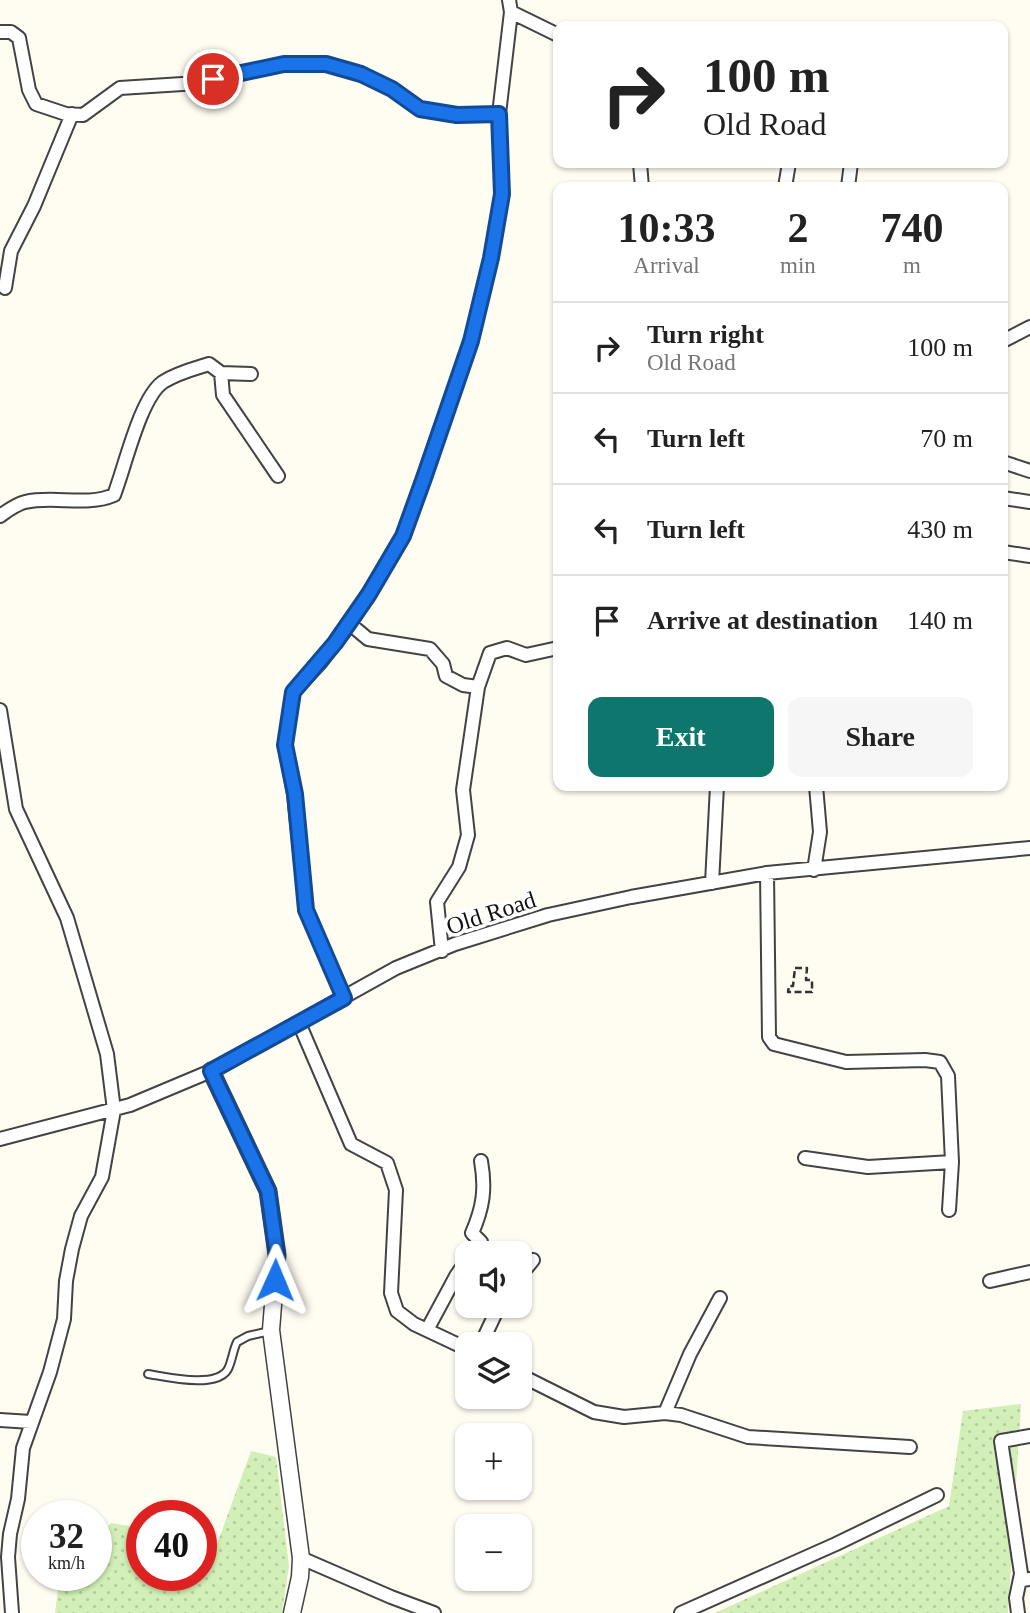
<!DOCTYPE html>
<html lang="en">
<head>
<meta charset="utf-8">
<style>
  body { margin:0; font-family:"Times New Roman",serif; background:#f6f6f6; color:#222; height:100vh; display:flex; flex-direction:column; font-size:26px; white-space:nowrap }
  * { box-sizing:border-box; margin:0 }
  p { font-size:23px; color:#767676 }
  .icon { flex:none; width:38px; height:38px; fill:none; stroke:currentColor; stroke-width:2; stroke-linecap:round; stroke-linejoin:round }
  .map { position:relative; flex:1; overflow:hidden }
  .details { position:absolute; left:553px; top:182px; width:455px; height:609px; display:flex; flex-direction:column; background:#fff; border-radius:14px; box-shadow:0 2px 5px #0004 }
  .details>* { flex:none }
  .top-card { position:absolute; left:553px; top:21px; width:455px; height:147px; border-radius:14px; box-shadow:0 2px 5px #0004; background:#fff; color:#222; overflow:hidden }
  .buttons { position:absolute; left:455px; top:1241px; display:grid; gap:14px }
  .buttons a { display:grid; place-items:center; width:77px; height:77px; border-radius:14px; background:#fff; box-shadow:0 2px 5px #0004; font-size:35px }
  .speed { position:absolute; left:21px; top:1500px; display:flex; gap:14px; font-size:35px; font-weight:700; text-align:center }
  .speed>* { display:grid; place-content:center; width:91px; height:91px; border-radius:50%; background:#fff; box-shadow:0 2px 5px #0004; line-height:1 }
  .speed small { font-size:18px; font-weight:400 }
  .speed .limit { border:10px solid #d22; background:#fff; color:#111 }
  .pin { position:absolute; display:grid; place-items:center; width:60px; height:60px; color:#fff; margin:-30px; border:4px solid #fff; border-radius:50%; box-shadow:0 2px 7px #0007 }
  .me { position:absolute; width:77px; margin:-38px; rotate:1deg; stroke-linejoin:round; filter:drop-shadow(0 0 5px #0008) }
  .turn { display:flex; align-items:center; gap:24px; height:147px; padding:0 35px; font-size:32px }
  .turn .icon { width:91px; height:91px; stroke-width:2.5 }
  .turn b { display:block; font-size:49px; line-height:60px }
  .eta { display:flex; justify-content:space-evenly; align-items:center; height:119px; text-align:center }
  .eta b { font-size:42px; font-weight:700; line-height:49px }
  .action { display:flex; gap:14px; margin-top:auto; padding:14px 35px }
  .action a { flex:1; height:80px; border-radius:14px; background:#0f766e; color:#fff; font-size:28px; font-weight:700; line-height:80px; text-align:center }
  .action a+a { background:#f6f6f6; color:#222 }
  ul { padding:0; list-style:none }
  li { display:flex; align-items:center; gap:21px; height:91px; padding:0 35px; border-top:2px solid #e0e0e0 }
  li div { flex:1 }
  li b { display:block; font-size:26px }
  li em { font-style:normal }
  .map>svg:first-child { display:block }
  .grass { fill:url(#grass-dots) }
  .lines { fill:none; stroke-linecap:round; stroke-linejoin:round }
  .service-casing { stroke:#434343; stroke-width:10 }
  .minor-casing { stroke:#434343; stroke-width:16 }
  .tertiary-casing { stroke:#434343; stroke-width:19 }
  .path { stroke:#323232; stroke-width:2.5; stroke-dasharray:7 3.5; stroke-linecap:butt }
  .service { stroke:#fff; stroke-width:6 }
  .minor { stroke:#fff; stroke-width:12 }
  .tertiary { stroke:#fff; stroke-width:16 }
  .route-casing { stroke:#114b97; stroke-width:18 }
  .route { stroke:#1a73e8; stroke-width:12 }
  .labels { text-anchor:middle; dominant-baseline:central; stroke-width:7; stroke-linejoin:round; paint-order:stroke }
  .street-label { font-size:24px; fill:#101010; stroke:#fff }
</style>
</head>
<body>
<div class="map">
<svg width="1030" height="1613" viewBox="0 0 1030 1613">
  <defs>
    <pattern id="grass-dots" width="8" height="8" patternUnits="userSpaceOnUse" patternTransform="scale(1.75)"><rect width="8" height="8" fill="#d1efb6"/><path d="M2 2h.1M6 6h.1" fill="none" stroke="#b2cc9b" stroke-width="1.8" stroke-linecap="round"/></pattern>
  </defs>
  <rect width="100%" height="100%" fill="#fffdf2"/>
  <path class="grass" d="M 1021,1404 L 1008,1613 L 715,1613 L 949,1506 L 963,1411 Z
    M 251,1451 L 276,1457 L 289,1566 L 282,1613 L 55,1613 L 60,1575 L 96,1575 L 96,1538 L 111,1523 L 142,1528 L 142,1575 L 201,1575 L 201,1565 L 209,1566 Z"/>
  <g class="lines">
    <g class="service-casing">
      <path id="service" d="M 148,1374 C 167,1377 217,1389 228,1369 C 232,1361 233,1350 237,1342 L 248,1336 L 270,1331"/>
    </g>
    <g class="minor-casing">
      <path id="minor" d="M 511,12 L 558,35
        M 0,32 L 11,32 L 19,38 L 29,90 L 36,104 L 66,114 L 83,115 L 120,88 L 198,83 L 284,64 L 326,64 L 361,74 L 392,89 L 420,109 L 457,115 L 499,114
        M 640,163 L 642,187
        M 785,187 L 789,163
        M 848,187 L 851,163
        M 5,288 L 11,251 L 34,206 L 72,114
        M 1003,341 L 1030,327
        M 221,373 L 223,395 L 278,476
        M 1003,462 L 1030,471
        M 1003,498 L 1030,502
        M 0,516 C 7,511 16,504 25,502 C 54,495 86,507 114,495 C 125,467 140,398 163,382 C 177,373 193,369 209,364 L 221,373 L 251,374
        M 1003,552 L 1030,556
        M 350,624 L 368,639 L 430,649 L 443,664 L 446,676 L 463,685 L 478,687
        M 0,710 L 16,809 L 67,918 L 107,1054 L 114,1110 L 102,1177 L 81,1216 L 72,1249 L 66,1281 L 64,1319 L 50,1372 L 23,1448 L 18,1499 L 10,1534 L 8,1557 L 12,1613
        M 814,870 L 820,832 L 816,786
        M 767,873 L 769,1037 L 774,1044 L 846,1062 L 925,1060 L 940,1062 L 948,1076 L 952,1162 L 949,1210
        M 712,883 L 717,786
        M 442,951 L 437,902 L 459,867 L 468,835 L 463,790 L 478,687 L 490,653 L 507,648 L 526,655 L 558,648
        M 344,998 L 306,910 L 294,794 L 285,745 L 293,692 L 320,663 L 350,624 L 403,536 L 471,341 L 491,258 L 502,194 L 499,114 L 511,12 L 509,0
        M 299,1023 L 351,1144 L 387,1163 L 396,1190 L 391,1293 L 397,1311 L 414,1324 L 467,1349
        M 0,1139 L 130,1105 L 211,1071 L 396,968 L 455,944 L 548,915 L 631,897 L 767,873 L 1030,848
        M 805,1158 L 868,1167 L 952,1162
        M 472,1253 L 481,1242 L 472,1233 C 483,1208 486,1189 481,1161
        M 520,1276 L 533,1260
        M 990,1281 L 1030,1272
        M 427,1330 L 456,1276 L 467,1260
        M 481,1344 L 499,1306
        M 520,1375 L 594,1412 L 624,1417 L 665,1413 L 681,1415 L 748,1437 L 910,1447
        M 665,1413 L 690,1354 L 720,1298
        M 0,1420 L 31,1422
        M 1030,1436 L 1001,1441 L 1022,1580 L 1030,1579
        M 301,1558 L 391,1597 L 434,1613
        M 681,1613 L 836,1544 L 937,1495
        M 1018,1613 L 1016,1598 L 1021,1574"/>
    </g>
    <g class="tertiary-casing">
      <path id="tertiary" d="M 211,1071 L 268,1191 L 277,1255 L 271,1330 L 301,1558 L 300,1577 L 292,1613"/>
    </g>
    <path class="path" d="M 795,968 L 807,968 L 806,980 L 812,980 L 812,992 L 788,992 L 789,986 L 793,986 Z"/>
    <use href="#service" class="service"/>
    <use href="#minor" class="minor"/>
    <use href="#tertiary" class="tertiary"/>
  </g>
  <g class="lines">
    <g class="route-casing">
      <path id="route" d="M 213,79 L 284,64 L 326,64 L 361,74 L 392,89 L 420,109 L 457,115 L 499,114 L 502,194 L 491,258 L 471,341 L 424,478 L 403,536 L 369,594 L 335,643 L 293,692 L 285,745 L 295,794 L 306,910 L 344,998 L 211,1071 L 268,1191 L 277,1255 L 275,1280"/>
    </g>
    <use href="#route" class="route"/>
  </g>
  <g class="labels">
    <g class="street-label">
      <text transform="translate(491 913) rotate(-18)">Old Road</text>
    </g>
  </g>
</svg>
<div class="buttons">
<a><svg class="icon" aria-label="sound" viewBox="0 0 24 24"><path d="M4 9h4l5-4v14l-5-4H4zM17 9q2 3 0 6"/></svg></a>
<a><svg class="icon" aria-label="layers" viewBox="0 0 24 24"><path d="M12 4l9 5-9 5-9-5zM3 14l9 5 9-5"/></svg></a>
<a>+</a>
<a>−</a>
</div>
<div class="speed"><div>32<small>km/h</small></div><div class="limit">40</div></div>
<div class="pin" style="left:213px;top:79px;background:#d93025"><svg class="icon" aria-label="arrive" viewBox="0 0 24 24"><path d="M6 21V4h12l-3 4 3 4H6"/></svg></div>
<svg class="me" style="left:275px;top:1280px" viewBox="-20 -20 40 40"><path d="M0-17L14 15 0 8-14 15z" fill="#1a73e8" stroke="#fff" stroke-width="4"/></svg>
<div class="top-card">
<div class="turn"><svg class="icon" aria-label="right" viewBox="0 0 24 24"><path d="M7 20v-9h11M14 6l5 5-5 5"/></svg><div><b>100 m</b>Old Road</div></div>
</div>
<section class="details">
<div class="eta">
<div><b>10:33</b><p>Arrival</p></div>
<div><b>2</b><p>min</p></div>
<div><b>740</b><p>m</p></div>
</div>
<ul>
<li><svg class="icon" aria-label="right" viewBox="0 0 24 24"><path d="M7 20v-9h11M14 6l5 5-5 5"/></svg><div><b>Turn right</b><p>Old Road</p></div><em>100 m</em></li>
<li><svg class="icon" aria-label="left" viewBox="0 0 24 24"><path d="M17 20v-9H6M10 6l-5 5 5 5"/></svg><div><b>Turn left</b></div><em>70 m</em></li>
<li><svg class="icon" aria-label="left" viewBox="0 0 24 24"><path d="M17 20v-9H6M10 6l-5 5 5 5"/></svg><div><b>Turn left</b></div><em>430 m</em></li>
<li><svg class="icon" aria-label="arrive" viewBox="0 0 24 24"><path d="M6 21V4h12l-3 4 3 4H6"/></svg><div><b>Arrive at destination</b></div><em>140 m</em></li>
</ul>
<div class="action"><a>Exit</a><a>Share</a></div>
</section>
</div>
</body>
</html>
